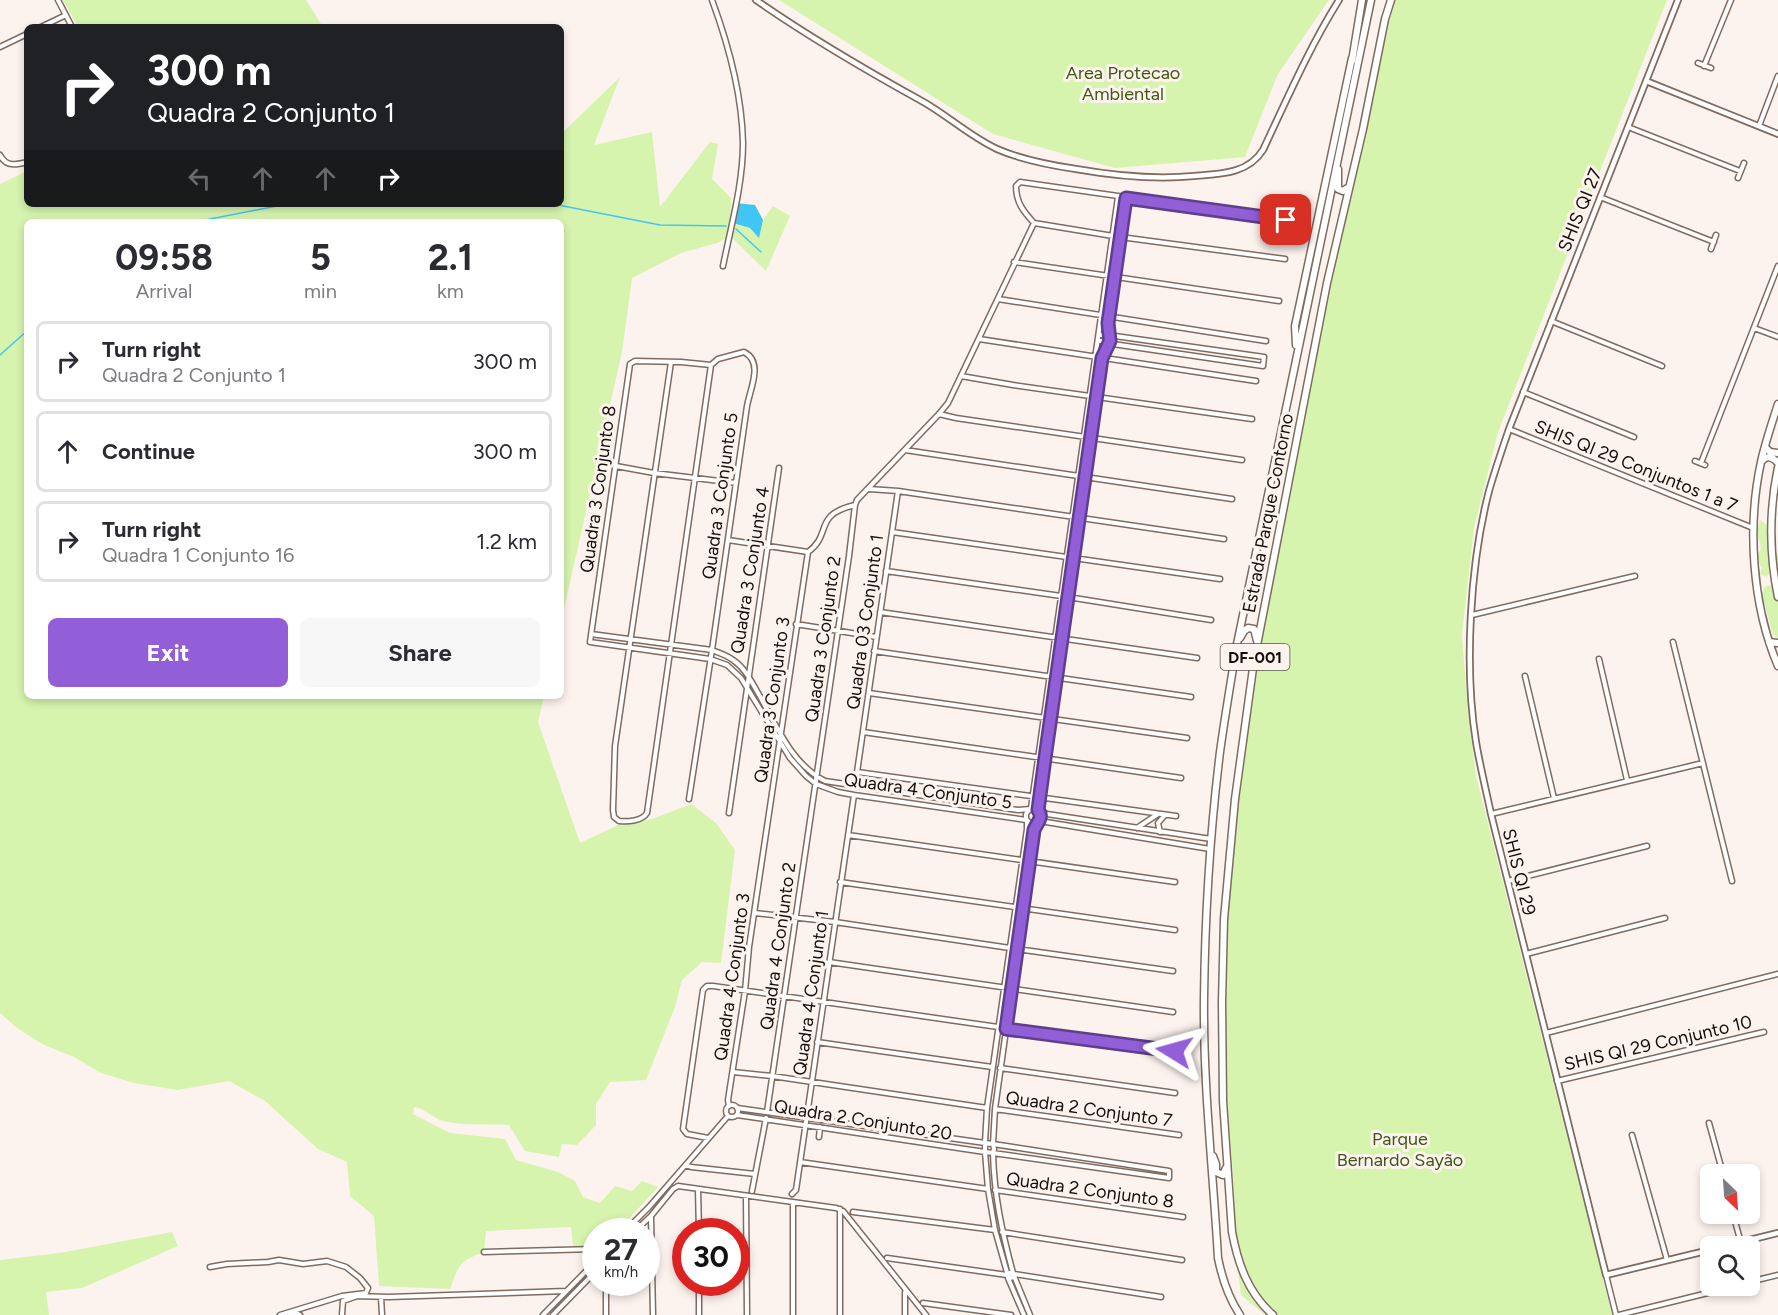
<!DOCTYPE html>
<html lang="en">
<head>
<meta charset="utf-8">
<style>
  body { margin:0; font-family:Figtree,sans-serif; background:#f7f7f7; color:#2b2b33; height:100vh; display:flex; flex-direction:column; font-size:22px; white-space:nowrap }
  * { box-sizing:border-box; margin:0 }
  p { font-size:20px; color:#7c7c81 }
  .icon { flex:none; width:33px; height:33px; fill:none; stroke:currentColor; stroke-width:2; stroke-linecap:round; stroke-linejoin:round }
  .map { position:relative; flex:1; overflow:hidden }
  .details { position:absolute; left:24px; top:219px; width:540px; height:480px; display:flex; flex-direction:column; background:#fff; border-radius:9px; box-shadow:0 3px 9px #0003 }
  .details>* { flex:none }
  .banner { position:absolute; left:24px; top:24px; width:540px; height:183px; border-radius:9px; box-shadow:0 3px 9px #0003; background:#202124; color:#fff; overflow:hidden }
  .needle { width:39px; rotate:155deg }
  .fabs { position:absolute; left:1700px; top:1164px; display:grid; gap:12px }
  .fabs a { display:grid; place-items:center; width:60px; height:60px; border-radius:9px; background:#fff; box-shadow:0 3px 9px #0003; font-size:30px }
  .speed { position:absolute; left:582px; top:1218px; display:flex; gap:12px; font-size:30px; font-weight:700; text-align:center }
  .speed>* { display:grid; place-content:center; width:78px; height:78px; border-radius:50%; background:#fff; box-shadow:0 3px 9px #0003; line-height:1 }
  .speed small { font-size:15px; font-weight:400 }
  .speed .limit { border:9px solid #d22; background:#fff; color:#111 }
  .pin { position:absolute; display:grid; place-items:center; width:51px; height:51px; color:#fff; margin:-26px; border-radius:12px; box-shadow:0 3px 9px #0006 }
  .me { position:absolute; width:66px; margin:-33px; rotate:278deg; stroke-linejoin:round; filter:drop-shadow(0 0 4px #0008) }
  .turn { display:flex; align-items:center; gap:21px; height:126px; padding:0 24px; font-size:27px }
  .turn .icon { width:78px; height:78px; stroke-width:2.5 }
  .turn b { display:block; font-size:42px; line-height:51px }
  .lanes { display:flex; align-items:center; height:57px; padding:0 24px; background:#0003; justify-content:center; gap:30px; direction:ltr }
  .lanes .off { opacity:.35 }
  .eta { display:flex; justify-content:space-evenly; align-items:center; height:102px; text-align:center }
  .eta b { font-size:36px; font-weight:700; line-height:42px }
  .action { display:flex; gap:12px; margin-top:auto; padding:12px 24px }
  .action a { flex:1; height:69px; border-radius:9px; background:#925fd8; color:#fff; font-size:24px; font-weight:700; line-height:69px; text-align:center }
  .action a+a { background:#f7f7f7; color:#2b2b33 }
  ul { padding:0; list-style:none }
  li { display:flex; align-items:center; gap:18px; height:81px; margin:0 12px 9px; padding:0 12px; border:3px solid #e1e1e2; border-radius:9px }
  li div { flex:1 }
  li b { display:block; font-size:22px }
  li em { font-style:normal }
  .map>svg:first-child { display:block }
  .green { fill:#d6f4ae }
  .water { fill:#41c6f4 }
  .lines { fill:none; stroke-linecap:round; stroke-linejoin:round }
  .stream { stroke:#41c6f4; stroke-width:1.5 }
  .minor-casing { stroke:#806b60; stroke-width:7 }
  .tertiary-casing { stroke:#806b60; stroke-width:8 }
  .primary-casing { stroke:#806b60; stroke-width:9 }
  .minor { stroke:#fff; stroke-width:4 }
  .tertiary { stroke:#fff; stroke-width:4.5 }
  .primary { stroke:#fff; stroke-width:6 }
  .route-casing { stroke:#5f3e8c; stroke-width:15 }
  .route { stroke:#925fd8; stroke-width:10 }
  .labels { text-anchor:middle; dominant-baseline:central; stroke-width:6; stroke-linejoin:round; paint-order:stroke }
  .shield { fill:#fdf3ee; stroke:#5b534e; stroke-width:1.5 }
  .shield-label { font-size:16px; font-weight:bold; fill:#160e0a }
  .park-label { font-size:18px; fill:#405715; stroke:#fdf3ee }
  .street-label { font-size:18px; fill:#160e0a; stroke:#fdf3ee }
</style>
</head>
<body>
<div class="map">
<svg width="1778" height="1315" viewBox="0 0 1778 1315">
  <rect width="100%" height="100%" fill="#fdf3ee"/>
  <path class="green" d="M 63,0 L 306,0 L 323,27 L 78,27 Z
    M 779,0 L 1329,0 L 1278,74 L 1245,157 L 1115,168 L 993,134 Z
    M 1394,0 L 1667,0 L 1498,432 L 1474,528 L 1462,634 L 1468,714 L 1476,776 L 1612,1315 L 1265,1315 L 1241,1295 L 1236,1255 L 1234,1187 L 1222,1031 L 1229,840 L 1258,635 L 1304,419 L 1376,60 L 1382,55 Z
    M 620,77 L 594,145 L 652,132 L 660,207 L 710,142 L 718,144 L 712,179 L 731,198 L 730,233 L 733,223 L 750,228 L 759,237 L 763,220 L 773,206 L 790,216 L 766,271 L 730,236 L 717,243 L 681,253 L 632,278 L 622,352 L 561,622 L 561,222 L 27,222 L 27,696 L 544,696 L 538,722 L 580,843 L 618,825 L 652,819 L 691,804 L 716,823 L 735,850 L 721,963 L 702,962 L 682,980 L 675,1007 L 646,1080 L 610,1082 L 596,1104 L 596,1125 L 577,1145 L 562,1144 L 559,1157 L 525,1151 L 509,1125 C 489,1124 458,1126 440,1120 C 431,1116 424,1108 414,1107 L 413,1114 L 450,1133 L 505,1139 L 516,1160 L 558,1172 L 575,1181 L 583,1197 L 600,1203 L 615,1186 L 632,1191 L 642,1181 L 658,1187 L 618,1231 L 596,1232 L 595,1246 L 573,1246 L 571,1227 L 486,1231 L 484,1252 C 459,1261 459,1265 450,1289 L 379,1286 L 374,1216 L 350,1196 L 347,1162 L 318,1149 L 265,1101 L 229,1081 L 177,1090 L 134,1083 L 101,1073 L 74,1057 L 42,1044 L 17,1028 L 0,1013 L 0,184 L 27,171 L 27,204 L 561,204 L 561,134 Z
    M 1760,520 L 1770,527 L 1773,557 L 1776,557 L 1778,552 L 1778,563 L 1766,577 L 1760,574 L 1762,567 L 1758,564 L 1756,558 L 1761,548 L 1757,531 Z
    M 1768,585 L 1775,588 L 1778,593 L 1778,638 L 1775,636 L 1772,632 L 1762,593 L 1764,588 Z
    M 172,1232 L 178,1246 L 82,1288 L 46,1292 L 49,1315 L 0,1315 L 0,1260 L 59,1253 Z"/>
  <path class="water" d="M 736,203 L 755,205 L 763,220 L 759,238 L 750,228 L 733,223 Z"/>
  <g class="lines">
    <path class="stream" d="M 553,204 L 660,225 L 726,226
      M 195,222 L 287,204
      M 736,229 L 761,252
      M 0,355 L 27,331"/>
    <g class="minor-casing">
      <path id="minor" d="M 58,0 L 72,27
        M 712,0 C 729,46 742,94 743,143 C 743,184 731,226 723,266
        M 41,27 L 66,15
        M 0,47 L 27,34
        M 1698,63 L 1711,68
        M 1704,66 L 1731,0
        M 1759,126 L 1778,76
        M 1628,127 L 1740,171
        M 0,155 C 6,167 16,165 27,162
        M 1738,178 L 1744,163
        M 1600,197 L 1714,242
        M 1034,223 C 1024,212 1016,203 1016,186 L 1020,182 L 1286,220
        M 1034,223 L 1113,236 L 1285,259
        M 1711,249 L 1716,235
        M 1014,262 L 1279,301
        M 998,299 L 1266,341
        M 1551,321 L 1662,366
        M 1754,328 L 1778,337
        M 979,339 L 1256,381
        M 1098,340 L 1106,343 L 1263,366 L 1264,357 L 1108,335 L 1099,335
        M 671,362 L 615,746 L 613,810 L 614,817 L 619,821 C 628,822 642,821 647,813 L 711,365 L 718,359 L 744,352 C 764,362 750,389 747,406 L 712,650 L 689,799
        M 711,365 L 681,362 L 635,361 L 630,364 L 590,642 L 710,659 L 727,665 L 741,678 L 790,758 L 806,776 L 816,784 L 838,792 L 854,795 L 1026,820
        M 961,376 L 1013,385 L 1252,419
        M 1523,392 L 1634,437
        M 939,414 L 956,418 L 1242,460
        M 1509,429 L 1753,528
        M 905,450 L 1232,499
        M 1695,461 L 1705,465
        M 1701,463 L 1778,266
        M 616,466 L 654,473 L 736,483
        M 869,489 L 898,491 L 1224,539
        M 892,532 L 1220,579
        M 728,540 L 808,552 C 833,534 812,515 855,505
        M 886,571 L 1068,597 L 1211,620
        M 880,612 L 1197,658
        M 1472,615 L 1635,576
        M 796,624 L 876,637
        M 591,634 L 712,650 C 719,653 727,655 733,660 C 745,668 751,681 758,693 C 776,724 791,764 825,781 L 1018,810 L 1030,809
        M 1673,642 L 1732,881
        M 874,651 L 1191,697
        M 1599,659 L 1627,780
        M 1525,676 L 1554,798
        M 869,693 L 1187,738
        M 863,732 L 1181,778
        M 857,772 L 1176,816
        M 855,786 L 898,491
        M 1031,808 L 1118,197
        M 1038,810 L 1102,358 L 1110,341 L 1108,323 L 1126,198
        M 1039,810 L 1041,818 C 1035,827 1025,824 1026,814 C 1032,804 1039,811 1047,814 L 1211,839
        M 729,813 L 779,468
        M 1491,814 L 1703,763
        M 1039,822 L 1046,822 L 1210,849
        M 1137,828 L 1158,814
        M 1160,832 L 1158,823 L 1165,815
        M 848,835 L 1175,882
        M 1508,881 L 1647,846
        M 840,882 L 1175,930
        M 755,913 L 835,922 L 1010,948
        M 1017,949 L 1173,971
        M 1526,954 L 1665,918
        M 829,962 L 1173,1012
        M 1006,1029 L 1174,1051
        M 1546,1033 L 1778,974
        M 817,1042 L 992,1067
        M 1000,1068 L 1175,1093
        M 733,1072 L 772,1076 L 987,1108
        M 1557,1081 L 1764,1032
        M726 1111a6 6 0 1 1 12 0a6 6 0 1 1-12 0Z
        M 729,1106 L 728,1100 L 745,991 L 749,947 L 808,552
        M 737,1108 L 985,1143 L 993,1144 L 994,1149 L 993,1153 L 985,1152 L 985,1143 L 987,1108 L 1027,829 L 1027,821
        M 995,1109 L 1179,1135
        M 767,1112 L 849,556 L 855,505 L 857,500 L 939,414 L 948,403 L 1034,223
        M 737,1115 L 985,1152 L 988,1189 L 995,1230 L 1008,1276 L 1010,1278 L 1013,1277 L 1012,1272 L 1007,1274
        M 1709,1123 L 1723,1174
        M 1632,1135 L 1667,1260
        M 819,1137 L 820,1127
        M 708,1138 L 687,1134 L 683,1129 L 703,990 L 707,986 L 713,986 L 998,1027
        M 800,1162 L 988,1189
        M 686,1165 L 691,1167 L 755,1174
        M 698,1189 L 699,1232
        M 995,1190 L 1183,1217
        M 752,1191 L 766,1118
        M 792,1194 L 796,1190 L 854,795
        M 746,1196 L 747,1315
        M 853,1212 L 995,1230
        M 1733,1214 L 1741,1243
        M 651,1217 L 653,1315
        M 624,1232 L 649,1207 L 728,1116
        M 634,1232 L 651,1216 L 673,1189 L 678,1186 L 836,1208 L 843,1211 L 926,1315
        M 1002,1232 L 1182,1260
        M 484,1252 L 596,1249
        M 887,1258 L 1007,1275
        M 210,1267 L 227,1264 L 268,1262 L 279,1260 L 303,1264 L 327,1261 L 346,1267 L 360,1278 L 368,1288 L 366,1293 L 342,1296 L 280,1315
        M 1013,1273 C 1002,1232 994,1195 993,1153 L 1169,1178 L 1169,1171 L 993,1144 L 995,1109 L 1034,830 L 1037,823
        M 1014,1274 L 1161,1297
        M 1606,1275 L 1616,1315
        M 1014,1276 L 1030,1315
        M 1008,1278 L 1024,1315
        M 606,1282 L 606,1315
        M 699,1282 L 699,1315
        M 1749,1282 L 1778,1275
        M 381,1297 L 382,1315
        M 923,1303 L 1011,1315
        M 290,1314 L 296,1313 L 300,1315
        M 342,1315 L 343,1301 L 357,1296 L 389,1297 L 566,1291
        M 543,1315 L 596,1261
        M 553,1315 L 596,1271
        M 793,1315 L 793,1203
        M 840,1315 L 840,1209
        M 905,1315 L 905,1292
        M 1619,1315 L 1736,1286"/>
    </g>
    <g class="tertiary-casing">
      <path id="tertiary" d="M 756,0 C 809,37 864,69 920,100 C 946,114 969,136 997,149 C 1022,160 1049,165 1076,169 C 1116,176 1154,180 1194,176 C 1220,174 1248,174 1263,150 C 1287,99 1309,48 1339,0
        M 1678,0 L 1509,429 C 1502,450 1495,470 1489,491 C 1470,564 1464,667 1476,742 C 1480,766 1486,790 1491,814 L 1606,1275 L 1710,1250
        M 1646,81 L 1778,134
        M 1725,1246 L 1778,1233"/>
    </g>
    <g class="primary-casing">
      <path id="primary" d="M 1352,61 L 1362,0
        M 1338,169 L 1338,189 L 1343,191 L 1349,187
        M 1296,345 L 1295,326 L 1352,58
        M 1778,404 C 1772,423 1765,443 1761,462 C 1747,526 1752,605 1778,666
        M 1765,447 L 1770,452 L 1778,453
        M 1762,461 C 1767,454 1774,458 1778,463
        M 1778,467 C 1769,510 1769,553 1778,597
        M 1240,638 L 1244,631 L 1248,628 L 1254,629 L 1257,641
        M 1769,642 L 1778,643
        M 1213,1156 L 1216,1164 L 1216,1172 L 1223,1175 L 1226,1168
        M 1240,1315 C 1228,1297 1222,1278 1218,1258 C 1213,1171 1203,1085 1204,998 C 1205,916 1210,833 1220,752 C 1225,716 1231,680 1237,644 L 1371,0
        M 1273,1315 C 1248,1293 1238,1264 1232,1232 L 1223,1101 L 1222,1002 L 1224,919 L 1235,799 L 1254,661 L 1327,283 L 1363,129 L 1385,19 L 1391,0"/>
    </g>
    <use href="#minor" class="minor"/>
    <use href="#tertiary" class="tertiary"/>
    <use href="#primary" class="primary"/>
  </g>
  <g class="lines">
    <g class="route-casing">
      <path id="route" d="M 1174,1051 L 1006,1029 L 1034,830 C 1037,822 1044,818 1038,810 L 1045,758 L 1102,358 L 1110,341 L 1108,323 L 1126,198 L 1286,220"/>
    </g>
    <use href="#route" class="route"/>
  </g>
  <g class="labels">
    <rect class="shield" x="1220.5" y="644" width="69" height="26" rx="4.5"/>
    <g class="shield-label">
      <text x="1255" y="657">DF-001</text>
    </g>
    <g class="park-label">
      <text x="1123" y="73">Area Protecao<tspan x="1123" dy="21">Ambiental</tspan></text>
      <text x="1400" y="1139">Parque<tspan x="1400" dy="21">Bernardo Sayão</tspan></text>
    </g>
    <g class="street-label">
      <text transform="translate(1580 210) rotate(-68)">SHIS QI 27</text>
      <text transform="translate(1636 466) rotate(22)">SHIS QI 29 Conjuntos 1 a 7</text>
      <text transform="translate(598 489) rotate(-82)">Quadra 3 Conjunto 8</text>
      <text transform="translate(720 496) rotate(-82)">Quadra 3 Conjunto 5</text>
      <text transform="translate(1268 513) rotate(-79)">Estrada Parque Contorno</text>
      <text transform="translate(750 570) rotate(-81)">Quadra 3 Conjunto 4</text>
      <text transform="translate(865 622) rotate(-82)">Quadra 03 Conjunto 1</text>
      <text transform="translate(823 639) rotate(-82)">Quadra 3 Conjunto 2</text>
      <text transform="translate(772 700) rotate(-82)">Quadra 3 Conjunto 3</text>
      <text transform="translate(928 791) rotate(8)">Quadra 4 Conjunto 5</text>
      <text transform="translate(1519 872) rotate(76)">SHIS QI 29</text>
      <text transform="translate(778 946) rotate(-82)">Quadra 4 Conjunto 2</text>
      <text transform="translate(732 977) rotate(-82)">Quadra 4 Conjunto 3</text>
      <text transform="translate(811 993) rotate(-82)">Quadra 4 Conjunto 1</text>
      <text transform="translate(1658 1043) rotate(-13)">SHIS QI 29 Conjunto 10</text>
      <text transform="translate(1089 1109) rotate(8)">Quadra 2 Conjunto 7</text>
      <text transform="translate(863 1120) rotate(9)">Quadra 2 Conjunto 20</text>
      <text transform="translate(1090 1190) rotate(8)">Quadra 2 Conjunto 8</text>
    </g>
  </g>
</svg>
<div class="fabs">
<a><svg class="needle" viewBox="-14 -14 28 28"><path d="M0-13l5 13h-10z" fill="#e53935"/><path d="M0 13l5-13h-10z" fill="#7c7c81"/></svg></a>
<a><svg class="icon" aria-label="search" viewBox="0 0 24 24"><circle cx="10" cy="10" r="6"/><path d="M15 15l6 6"/></svg></a>
</div>
<div class="speed"><div>27<small>km/h</small></div><div class="limit">30</div></div>
<div class="pin" style="left:1286px;top:220px;background:#d93025"><svg class="icon" aria-label="arrive" viewBox="0 0 24 24"><path d="M6 21V4h12l-3 4 3 4H6"/></svg></div>
<svg class="me" style="left:1174px;top:1051px" viewBox="-20 -20 40 40"><path d="M0-17L14 15 0 8-14 15z" fill="#925fd8" stroke="#fff" stroke-width="4"/></svg>
<div class="banner">
<div class="turn"><svg class="icon" aria-label="right" viewBox="0 0 24 24"><path d="M7 20v-9h11M14 6l5 5-5 5"/></svg><div><b>300 m</b>Quadra 2 Conjunto 1</div></div>
<div class="lanes"><svg class="icon off" aria-label="left" viewBox="0 0 24 24"><path d="M17 20v-9H6M10 6l-5 5 5 5"/></svg><svg class="icon off" aria-label="ahead" viewBox="0 0 24 24"><path d="M12 20V5M6 11l6-6 6 6"/></svg><svg class="icon off" aria-label="ahead" viewBox="0 0 24 24"><path d="M12 20V5M6 11l6-6 6 6"/></svg><svg class="icon" aria-label="right" viewBox="0 0 24 24"><path d="M7 20v-9h11M14 6l5 5-5 5"/></svg></div>
</div>
<section class="details">
<div class="eta">
<div><b>09:58</b><p>Arrival</p></div>
<div><b>5</b><p>min</p></div>
<div><b>2.1</b><p>km</p></div>
</div>
<ul>
<li><svg class="icon" aria-label="right" viewBox="0 0 24 24"><path d="M7 20v-9h11M14 6l5 5-5 5"/></svg><div><b>Turn right</b><p>Quadra 2 Conjunto 1</p></div><em>300 m</em></li>
<li><svg class="icon" aria-label="ahead" viewBox="0 0 24 24"><path d="M12 20V5M6 11l6-6 6 6"/></svg><div><b>Continue</b></div><em>300 m</em></li>
<li><svg class="icon" aria-label="right" viewBox="0 0 24 24"><path d="M7 20v-9h11M14 6l5 5-5 5"/></svg><div><b>Turn right</b><p>Quadra 1 Conjunto 16</p></div><em>1.2 km</em></li>
</ul>
<div class="action"><a>Exit</a><a>Share</a></div>
</section>
</div>
</body>
</html>
